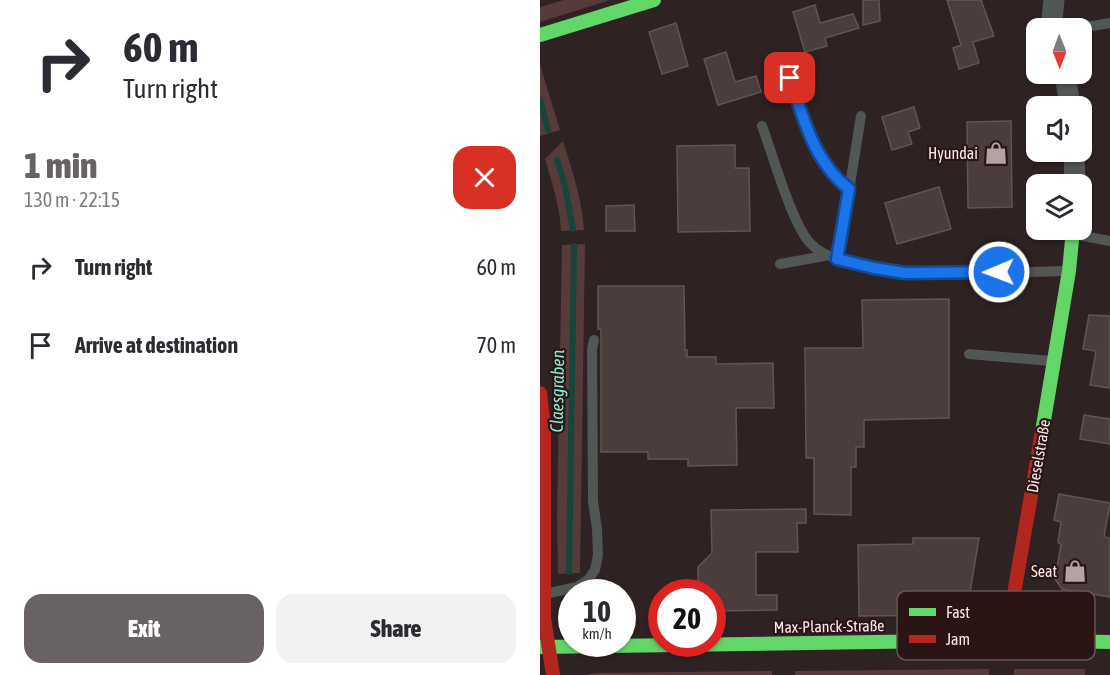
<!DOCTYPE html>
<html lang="en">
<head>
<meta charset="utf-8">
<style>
  body { margin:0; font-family:"Asap Condensed",sans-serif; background:#f2f2f3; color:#2b2b33; height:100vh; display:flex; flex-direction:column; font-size:22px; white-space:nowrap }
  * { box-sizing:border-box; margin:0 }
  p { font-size:20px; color:#7c7c81 }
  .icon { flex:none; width:33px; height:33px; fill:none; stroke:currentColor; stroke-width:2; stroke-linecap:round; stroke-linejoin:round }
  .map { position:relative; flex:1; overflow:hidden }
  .drawer { display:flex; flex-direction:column; background:#fff; width:540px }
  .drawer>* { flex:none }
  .guide { background:#fff; color:#2b2b33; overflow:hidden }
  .needle { width:39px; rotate:179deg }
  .controls { position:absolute; left:486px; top:18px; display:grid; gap:12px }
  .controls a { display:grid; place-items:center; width:66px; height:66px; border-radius:12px; background:#fff; box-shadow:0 2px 4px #0004; font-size:30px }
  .speed { position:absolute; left:18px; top:579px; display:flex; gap:12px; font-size:30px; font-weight:700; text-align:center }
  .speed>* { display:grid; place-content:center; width:78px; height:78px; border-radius:50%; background:#fff; box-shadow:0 2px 4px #0004; line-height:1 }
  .speed small { font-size:15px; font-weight:400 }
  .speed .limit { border:9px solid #d22; background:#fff; color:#111 }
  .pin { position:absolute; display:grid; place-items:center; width:51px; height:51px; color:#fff; margin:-26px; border-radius:12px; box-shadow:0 3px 9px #0006 }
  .me { position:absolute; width:66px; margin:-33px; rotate:269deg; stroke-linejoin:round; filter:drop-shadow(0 0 4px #0008) }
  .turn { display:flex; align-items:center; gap:21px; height:126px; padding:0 24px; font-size:27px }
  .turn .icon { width:78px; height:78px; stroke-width:2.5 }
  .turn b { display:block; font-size:42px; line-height:51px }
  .round { display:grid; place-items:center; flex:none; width:63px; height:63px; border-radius:18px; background:#f2f2f3 }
  .head { display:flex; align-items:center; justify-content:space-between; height:102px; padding:0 24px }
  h1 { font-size:36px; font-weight:800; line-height:45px; color:#686165 }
  .primary-button { display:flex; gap:12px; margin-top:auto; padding:12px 24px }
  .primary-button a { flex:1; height:69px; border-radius:18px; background:#686165; color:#fff; font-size:24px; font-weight:800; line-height:69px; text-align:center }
  .primary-button a+a { background:#f2f2f3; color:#2b2b33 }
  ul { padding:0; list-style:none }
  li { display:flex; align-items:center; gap:18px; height:78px; padding:0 24px }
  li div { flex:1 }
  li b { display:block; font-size:22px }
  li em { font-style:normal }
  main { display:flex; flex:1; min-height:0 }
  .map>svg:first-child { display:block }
  .green { fill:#573a3a }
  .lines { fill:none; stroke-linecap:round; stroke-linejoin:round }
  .stream { stroke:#16453b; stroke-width:6 }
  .building { fill:#4c3d3d; stroke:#605555; stroke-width:1.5 }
  .lane { stroke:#515754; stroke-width:10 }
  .street { stroke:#515754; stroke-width:21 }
  .fast { stroke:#63d668; stroke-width:14 }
  .jam { stroke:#b3261e; stroke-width:14 }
  .route-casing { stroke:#114b97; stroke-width:15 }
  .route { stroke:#1a73e8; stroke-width:10 }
  .labels { text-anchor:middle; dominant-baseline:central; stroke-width:4.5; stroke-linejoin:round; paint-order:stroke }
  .poi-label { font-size:16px; fill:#fae9e9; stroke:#2a1414; text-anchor:end }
  .street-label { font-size:16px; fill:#fae9e9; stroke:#2a1414 }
  .water-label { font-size:18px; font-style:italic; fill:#83ead2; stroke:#2a1414 }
  .key { fill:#2a1414; stroke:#685454; stroke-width:1.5 }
  .key-label { font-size:16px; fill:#fae9e9 }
</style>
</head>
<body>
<main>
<section class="drawer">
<div class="guide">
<div class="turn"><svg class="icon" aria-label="right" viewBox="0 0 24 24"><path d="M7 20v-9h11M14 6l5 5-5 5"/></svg><div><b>60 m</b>Turn right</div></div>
</div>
<div class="head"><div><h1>1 min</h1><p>130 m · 22:15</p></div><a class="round" style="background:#d93025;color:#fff"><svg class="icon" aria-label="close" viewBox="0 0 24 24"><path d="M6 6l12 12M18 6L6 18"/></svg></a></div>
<ul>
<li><svg class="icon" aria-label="right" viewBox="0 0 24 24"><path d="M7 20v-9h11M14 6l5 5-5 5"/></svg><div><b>Turn right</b></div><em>60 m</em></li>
<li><svg class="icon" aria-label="arrive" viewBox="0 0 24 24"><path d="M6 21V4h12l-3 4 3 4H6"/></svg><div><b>Arrive at destination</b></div><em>70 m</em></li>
</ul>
<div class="primary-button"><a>Exit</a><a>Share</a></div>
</section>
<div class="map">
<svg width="570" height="675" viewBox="0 0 570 675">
  <rect width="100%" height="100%" fill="#2f2222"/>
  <path class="green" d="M 24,0 L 70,0 L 0,22 L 0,7 Z
    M 0,65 L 20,130 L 0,136 Z
    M 23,141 C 32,170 42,199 44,230 L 21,231 C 20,206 12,183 5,159 Z
    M 45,244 L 40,573 L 18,574 L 17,515 L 22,245 Z
    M 449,669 L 449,675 L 255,675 L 255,671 Z
    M 474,669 L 545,669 L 545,675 L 474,675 Z
    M 232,671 L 232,675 L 46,675 L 55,673 Z"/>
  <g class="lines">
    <path class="stream" d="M 0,100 L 8,130
      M 17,160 L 24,182 L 33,229
      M 29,572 L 34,246"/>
  </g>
  <path class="building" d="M 323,0 L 339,0 L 340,21 L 323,25 Z
    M 407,0 L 441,0 L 454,36 L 433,42 L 439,63 L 419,69 L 413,48 L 421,45 Z
    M 275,5 L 280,23 L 313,14 L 319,28 L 285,38 L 287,46 L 265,52 L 253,12 Z
    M 136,23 L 148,66 L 122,74 L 109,32 Z
    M 186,52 L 195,82 L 216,76 L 221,92 L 178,105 L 164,59 Z
    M 374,107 L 380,128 L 368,132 L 372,144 L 352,150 L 342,117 Z
    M 471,121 L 472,207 L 428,208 L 427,122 Z
    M 195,145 L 195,168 L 209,168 L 210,231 L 138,232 L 137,146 Z
    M 399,187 L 411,229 L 357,244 L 345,203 Z
    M 94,205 L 95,231 L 66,231 L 66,206 Z
    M 58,286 L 144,286 L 145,350 L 147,350 L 147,357 L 176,357 L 176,364 L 233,363 L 234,408 L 196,408 L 197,465 L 148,466 L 148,459 L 108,459 L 108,452 L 61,452 L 61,329 L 58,329 Z
    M 409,299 L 409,418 L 324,420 L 324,447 L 316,447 L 316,467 L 311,467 L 311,515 L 274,514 L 274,458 L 266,458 L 265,348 L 323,348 L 322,300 Z
    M 549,315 L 570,316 L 570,388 L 550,385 L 556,351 L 543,349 Z
    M 544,415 L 570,419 L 570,444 L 540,439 Z
    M 519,494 L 570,503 L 564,537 L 570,538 L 570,597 L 522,589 L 515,579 L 521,545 L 518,542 L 521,522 L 514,520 Z
    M 266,509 L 266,523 L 257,523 L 258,552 L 216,552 L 216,595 L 237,595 L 237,610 L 172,611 L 172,592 L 158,592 L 158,567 L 172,553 L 171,510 Z
    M 373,538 L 439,538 L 428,604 L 426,608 L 422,612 L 412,615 L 319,616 L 318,545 L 373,544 Z"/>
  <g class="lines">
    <path class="lane" d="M 541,28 L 570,23
      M 243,57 C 258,103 269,158 309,189
      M 222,126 C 233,155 252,225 271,244 C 310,284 469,272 526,271
      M 533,234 L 570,241
      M 298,259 L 321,116
      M 240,264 L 284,256
      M 429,354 L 511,361
      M 5,594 L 37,587 L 48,580 L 55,570 L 58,555 L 57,529 L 53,501 L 52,349 L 54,340"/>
    <path class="street" d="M 514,0 L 512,19 L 514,28
      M 525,74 L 530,106
      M 534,152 L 535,184"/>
    <path class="fast" d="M 0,35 L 114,0
      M 502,432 L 529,271 L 533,230
      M 0,647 L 466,640 L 570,642"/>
    <path class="jam" d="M 0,393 L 4,427 L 4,618 L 13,675
      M 466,640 L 502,432"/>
  </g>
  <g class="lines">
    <g class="route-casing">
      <path id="route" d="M 250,78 C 263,118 274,162 309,189 L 297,259 L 334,268 L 365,273 L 459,272"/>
    </g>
    <use href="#route" class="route"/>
  </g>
  <defs>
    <g id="shop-bare" transform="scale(1.8)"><path d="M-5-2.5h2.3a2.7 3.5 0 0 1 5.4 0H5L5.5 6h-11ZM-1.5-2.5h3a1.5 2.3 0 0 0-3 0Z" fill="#b3a3a3" stroke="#2a1414" stroke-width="2.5" paint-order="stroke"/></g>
  </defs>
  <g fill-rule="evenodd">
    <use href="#shop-bare" x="456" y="153"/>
    <use href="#shop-bare" x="535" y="571"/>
  </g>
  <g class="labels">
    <g class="poi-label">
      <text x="438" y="153">Hyundai</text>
      <text x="517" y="571">Seat</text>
    </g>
    <g class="street-label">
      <text transform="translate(498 456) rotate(-80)">Dieselstraße</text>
      <text transform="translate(289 626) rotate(-1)">Max-Planck-Straße</text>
    </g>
    <g class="water-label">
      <text transform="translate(17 391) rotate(-89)">Claesgraben</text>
    </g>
  </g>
  <rect x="357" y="591" width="198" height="69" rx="9" class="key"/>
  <rect x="369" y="608" width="27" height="8" fill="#63d668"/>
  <rect x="369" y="635" width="27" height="8" fill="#b3261e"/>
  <g class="key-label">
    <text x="406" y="618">Fast</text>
    <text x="406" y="645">Jam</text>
  </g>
</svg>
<div class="controls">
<a><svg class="needle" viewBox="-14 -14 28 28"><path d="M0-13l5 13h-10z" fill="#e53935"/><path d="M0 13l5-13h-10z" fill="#7c7c81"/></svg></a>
<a><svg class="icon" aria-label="sound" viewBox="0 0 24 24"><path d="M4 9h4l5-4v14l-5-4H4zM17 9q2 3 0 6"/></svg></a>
<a><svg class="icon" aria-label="layers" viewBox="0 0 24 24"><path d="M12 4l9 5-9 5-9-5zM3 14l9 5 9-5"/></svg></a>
</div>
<div class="speed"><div>10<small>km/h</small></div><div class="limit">20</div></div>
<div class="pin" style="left:250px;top:78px;background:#d93025"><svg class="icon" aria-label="arrive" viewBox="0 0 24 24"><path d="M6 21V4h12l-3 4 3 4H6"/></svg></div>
<svg class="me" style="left:459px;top:272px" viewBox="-20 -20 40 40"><circle r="17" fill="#1a73e8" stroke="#fff" stroke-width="3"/><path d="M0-11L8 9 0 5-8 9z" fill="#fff"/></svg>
</div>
</main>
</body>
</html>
